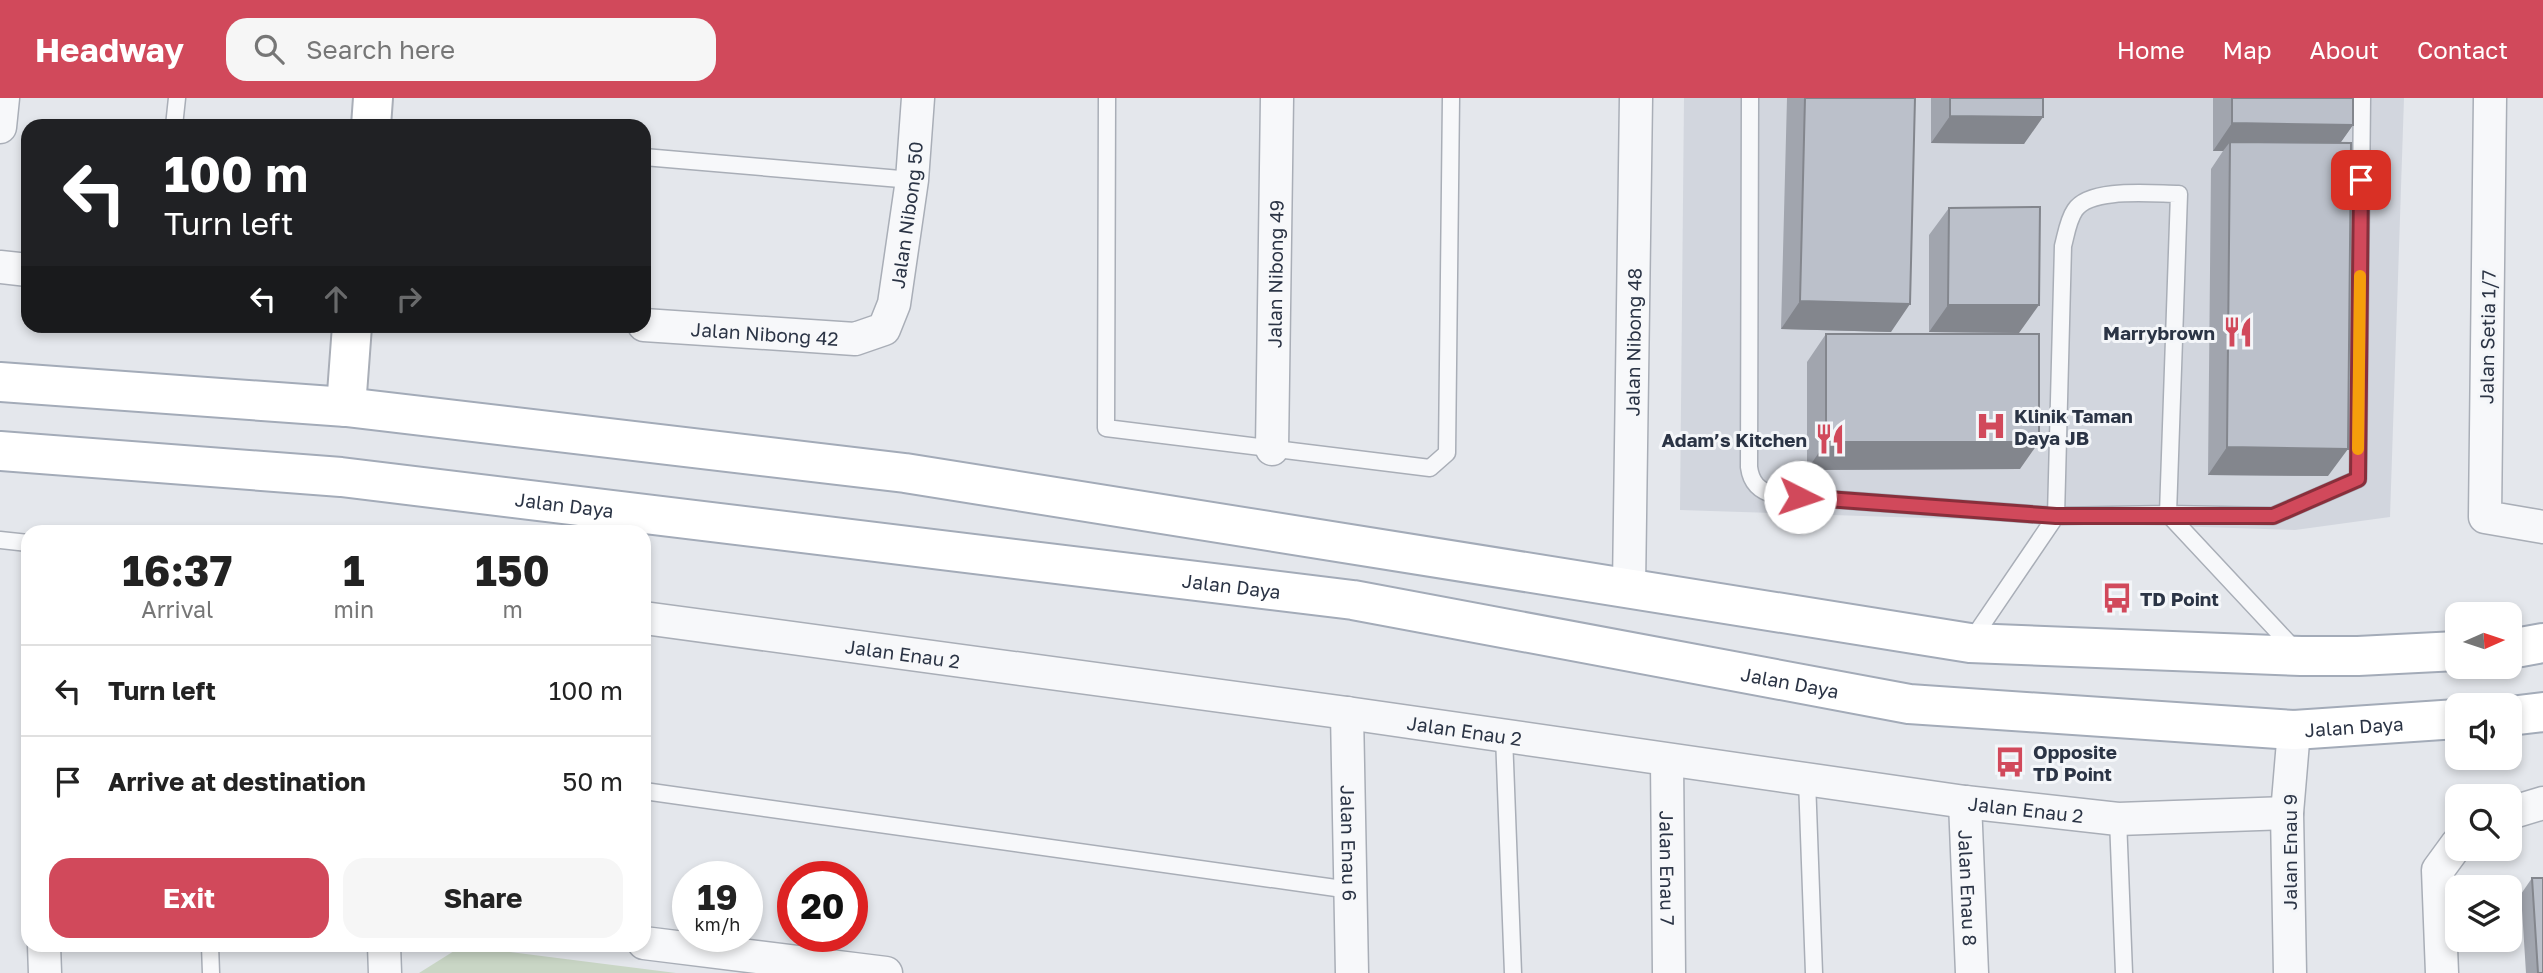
<!DOCTYPE html>
<html lang="en">
<head>
<meta charset="utf-8">
<style>
  body { margin:0; font-family:"Golos Text",sans-serif; background:#f6f6f6; color:#222; height:100vh; display:flex; flex-direction:column; font-size:26px; white-space:nowrap }
  * { box-sizing:border-box; margin:0 }
  p { font-size:23px; color:#767676 }
  .icon { flex:none; width:38px; height:38px; fill:none; stroke:currentColor; stroke-width:2; stroke-linecap:round; stroke-linejoin:round }
  .map { position:relative; flex:1; overflow:hidden }
  .details { position:absolute; left:21px; top:427px; width:630px; height:427px; display:flex; flex-direction:column; background:#fff; border-radius:21px; box-shadow:0 4px 10px #0003 }
  .details>* { flex:none }
  .top-card { position:absolute; left:21px; top:21px; width:630px; height:214px; border-radius:21px; box-shadow:0 4px 10px #0003; background:#202124; color:#fff; overflow:hidden }
  .needle { width:46px; rotate:87deg }
  .tools { position:absolute; left:2445px; top:504px; display:grid; gap:14px }
  .tools a { display:grid; place-items:center; width:77px; height:77px; border-radius:14px; background:#fff; box-shadow:0 4px 10px #0003; font-size:35px }
  .speed { position:absolute; left:672px; top:763px; display:flex; gap:14px; font-size:35px; font-weight:700; text-align:center }
  .speed>* { display:grid; place-content:center; width:91px; height:91px; border-radius:50%; background:#fff; box-shadow:0 4px 10px #0003; line-height:1 }
  .speed small { font-size:18px; font-weight:400 }
  .speed .limit { border:10px solid #d22; background:#fff; color:#111 }
  .pin { position:absolute; display:grid; place-items:center; width:60px; height:60px; color:#fff; margin:-30px; border-radius:14px; box-shadow:0 4px 10px #0006 }
  .me { position:absolute; width:77px; margin:-38px; rotate:94deg; stroke-linejoin:round; filter:drop-shadow(0 0 5px #0008) }
  .turn { display:flex; align-items:center; gap:24px; height:147px; padding:0 28px; font-size:32px }
  .turn .icon { width:91px; height:91px; stroke-width:2.5 }
  .turn b { display:block; font-size:49px; line-height:60px }
  .lanes { display:flex; align-items:center; height:66px; padding:0 28px; background:#0003; justify-content:center; gap:35px; direction:ltr }
  .lanes .off { opacity:.35 }
  .eta { display:flex; justify-content:space-evenly; align-items:center; height:119px; text-align:center }
  .eta b { font-size:42px; font-weight:700; line-height:49px }
  .button { display:flex; gap:14px; margin-top:auto; padding:14px 28px }
  .button a { flex:1; height:80px; border-radius:21px; background:#d1495b; color:#fff; font-size:28px; font-weight:700; line-height:80px; text-align:center }
  .button a+a { background:#f6f6f6; color:#222 }
  ul { padding:0; list-style:none }
  li { display:flex; align-items:center; gap:21px; height:91px; padding:0 28px; border-top:2px solid #e0e0e0 }
  li div { flex:1 }
  li b { display:block; font-size:26px }
  li em { font-style:normal }
  header { display:flex; align-items:center; gap:42px; box-sizing:border-box; height:98px; padding:0 35px; background:#d1495b; color:#fff }
  header strong { font-size:33px }
  nav { display:flex; gap:38px; margin-inline-start:auto; font-size:24px }
  .search { width:490px; height:63px; background:#f6f6f6; display:flex; align-items:center; gap:18px; box-sizing:border-box; padding:0 24px; border-radius:21px; color:#767676; font-size:26px }
  .map>svg:first-child { display:block }
  .built { fill:#d2d6de }
  .green { fill:#c9d6c5 }
  .lines { fill:none; stroke-linecap:round; stroke-linejoin:round }
  .service-casing { stroke:#a9aeb7; stroke-width:19 }
  .minor-casing { stroke:#a9aeb7; stroke-width:35 }
  .secondary-casing { stroke:#a9aeb7; stroke-width:42 }
  .primary-casing { stroke:#a3abb8; stroke-width:42 }
  .service { stroke:#f7f8fa; stroke-width:16 }
  .minor { stroke:#f7f8fa; stroke-width:32 }
  .secondary { stroke:#fff; stroke-width:38 }
  .primary { stroke:#fff; stroke-width:38 }
  .wall { fill:#a1a5ae }
  .shaded-wall { fill:#83868d }
  .building { fill:#bbc0ca; stroke:#83868d; stroke-width:2 }
  .route-casing { stroke:#882f3b; stroke-width:18 }
  .route { stroke:#d1495b; stroke-width:12 }
  .slow { stroke:#f59e0b; stroke-width:12 }
  .labels { text-anchor:middle; dominant-baseline:central; stroke-width:6; stroke-linejoin:round; paint-order:stroke }
  .street-label { font-size:19px; fill:#2b3445; stroke:#f4f6f9 }
  .poi-label { font-size:19px; font-weight:bold; fill:#2b3445; stroke:#f4f6f9; text-anchor:start }
</style>
</head>
<body>
<header>
<strong>Headway</strong>
<div class="search"><svg class="icon" aria-label="search" viewBox="0 0 24 24"><circle cx="10" cy="10" r="6"/><path d="M15 15l6 6"/></svg>Search here</div>
<nav><a>Home</a><a>Map</a><a>About</a><a>Contact</a></nav>
</header>
<div class="map">
<svg width="2543" height="875" viewBox="0 0 2543 875">
  <rect width="100%" height="100%" fill="#e4e7ec"/>
  <path class="built" d="M 1684,0 L 2404,0 L 2390,419 L 2295,432 L 1680,412 Z"/>
  <path class="green" d="M 462,848 L 676,875 L 419,875 Z"/>
  <g class="lines">
    <g class="service-casing">
      <path id="service" d="M 1107,0 L 1106,330 L 1430,370 L 1447,355 L 1451,0
        M 1750,0 L 1749,369 C 1751,385 1759,393 1775,397 L 2056,418 L 2063,148 C 2066,137 2068,122 2075,112 C 2090,89 2153,96 2179,96 L 2168,416 L 2273,418 L 2358,381 L 2362,0
        M 174,28 L 177,0
        M 644,59 L 912,82
        M 0,442 L 28,445
        M 1971,543 L 2056,418 L 2168,416 L 2296,553
        M 1504,638 L 1513,875
        M 1807,682 L 1814,875
        M 644,693 L 1350,792
        M 2118,721 L 2124,875
        M 210,847 L 211,875"/>
    </g>
    <g class="minor-casing">
      <g id="minor">
        <path d="M 2490,0 L 2485,419 L 2543,429"/>
        <path d="M 0,29 L 3,0"/>
        <path d="M 0,169 L 28,172"/>
        <path id="s1" d="M 644,227 L 855,241 L 884,231 L 894,206 L 912,82 L 918,0"/>
        <path id="s2" d="M 1272,351 L 1277,0"/>
        <path id="s3" d="M 1629,489 L 1636,0"/>
        <path id="s4" d="M 644,520 L 1347,615 L 1965,704 L 2118,721 L 2287,715"/>
        <path id="s5" d="M 1347,615 L 1352,875"/>
        <path id="s6" d="M 1667,663 L 1669,875"/>
        <path id="s7" d="M 1965,704 L 1972,875"/>
        <path d="M 2510,715 L 2543,705"/>
        <path d="M 644,845 L 886,875"/>
        <path d="M 44,847 L 45,875"/>
        <path d="M 384,847 L 385,875"/>
        <path d="M 2290,875 L 2287,715 L 2294,632"/>
        <path d="M 2442,875 L 2438,772 L 2457,746"/>
      </g>
    </g>
    <g class="secondary-casing">
      <path id="secondary" d="M 371,28 L 373,0
        M 346,309 L 352,228"/>
    </g>
    <g class="primary-casing">
      <g id="primary">
        <path d="M 0,284 L 346,309 L 905,375 L 1970,545 L 2301,558 L 2358,558 L 2457,553"/>
        <path id="s8" d="M 0,353 L 341,379 L 1353,502 L 1909,606 L 2294,632 L 2457,621"/>
        <path d="M 2510,551 L 2543,545"/>
        <path d="M 2510,618 L 2543,614"/>
      </g>
    </g>
    <use href="#service" class="service"/>
    <use href="#minor" class="minor"/>
    <use href="#secondary" class="secondary"/>
    <use href="#primary" class="primary"/>
  </g>
  <path class="wall" d="M 1787,0 L 1915,0 L 1891,234 L 1781,231 Z
    M 1931,0 L 2043,0 L 2024,46 L 1931,45 Z
    M 2213,0 L 2353,0 L 2353,27 L 2340,45 L 2328,378 L 2208,377 L 2211,71 L 2223,53 L 2213,53 Z
    M 1949,110 L 2019,235 L 1929,234 L 1929,137 Z
    M 1826,236 L 2020,371 L 1807,372 L 1807,264 Z
    M 2532,780 L 2543,875 L 2526,875 L 2521,796 Z"/>
  <path class="shaded-wall" d="M 1950,18 L 2043,19 L 2024,46 L 1931,45 Z
    M 2232,25 L 2353,27 L 2334,54 L 2230,44 L 2223,53 L 2213,53 Z
    M 1800,203 L 1910,206 L 1891,234 L 1781,231 Z
    M 1948,207 L 2039,207 L 2019,235 L 1929,234 Z
    M 1826,344 L 2039,344 L 2020,371 L 1807,372 Z
    M 2227,349 L 2348,351 L 2328,378 L 2208,377 Z"/>
  <path class="building" d="M 1805,0 L 1915,0 L 1910,206 L 1800,203 Z
    M 1950,0 L 2043,0 L 2043,19 L 1950,18 Z
    M 2232,0 L 2353,0 L 2353,27 L 2232,25 Z
    M 2230,44 L 2351,45 L 2348,351 L 2227,349 Z
    M 2040,109 L 2039,207 L 1948,207 L 1949,110 Z
    M 1826,236 L 2039,236 L 2039,344 L 1826,344 Z
    M 2532,780 L 2543,780 L 2543,875 L 2538,875 Z"/>
  <g class="lines">
    <g class="route-casing">
      <path id="route" d="M 1800,399 L 2056,418 L 2273,418 L 2358,381 L 2361,82"/>
    </g>
    <use href="#route" class="route"/>
    <path class="slow" d="M 2358,351 L 2360,178"/>
  </g>
  <defs>
    <g id="restaurant-bare" transform="scale(2.415)"><path d="M-5-6h1v4h1v-4h1v4h1v-4h1v5L-1.5 .5V6h-2V.5L-5-1ZM5-6V6H3V1.5H1.5Q1.5-4 5-6Z" fill="#d1495b" stroke="#f4f6f9" stroke-width="2.5" paint-order="stroke"/></g>
    <g id="hospital-bare" transform="scale(2.415)"><path d="M-5-5h3v3.5h4V-5h3V5h-3V1.5h-4V5h-3Z" fill="#d1495b" stroke="#f4f6f9" stroke-width="2.5" paint-order="stroke"/></g>
    <g id="bus-bare" transform="scale(2.415)"><path d="M-5-6H5V4H4V6H2V4H-2V6H-4V4H-5ZM-3.5-4V0h7V-4ZM-3.5 1.2v1.5H-2V1.2ZM2 1.2v1.5H3.5V1.2Z" fill="#d1495b" stroke="#f4f6f9" stroke-width="2.5" paint-order="stroke"/></g>
  </defs>
  <g fill-rule="evenodd">
    <use href="#restaurant-bare" x="2238" y="234"/>
    <use href="#hospital-bare" x="1991" y="328"/>
    <use href="#restaurant-bare" x="1830" y="341"/>
    <use href="#bus-bare" x="2117" y="500"/>
    <use href="#bus-bare" x="2010" y="664"/>
  </g>
  <g class="labels">
    <g class="street-label">
      <text stroke="none"><textPath href="#s1" startOffset="359">Jalan Nibong 50</textPath></text>
      <text stroke="none"><textPath href="#s2" startOffset="175">Jalan Nibong 49</textPath></text>
      <text stroke="none"><textPath href="#s1" startOffset="121">Jalan Nibong 42</textPath></text>
      <text transform="translate(2487 239) rotate(-89)">Jalan Setia 1/7</text>
      <text stroke="none"><textPath href="#s3" startOffset="245">Jalan Nibong 48</textPath></text>
      <text stroke="none"><textPath href="#s8" startOffset="567">Jalan Daya</textPath></text>
      <text stroke="none"><textPath href="#s8" startOffset="1239">Jalan Daya</textPath></text>
      <text stroke="none"><textPath href="#s4" startOffset="261">Jalan Enau 2</textPath></text>
      <text stroke="none"><textPath href="#s8" startOffset="1806">Jalan Daya</textPath></text>
      <text stroke="none"><textPath href="#s8" startOffset="2373">Jalan Daya</textPath></text>
      <text stroke="none"><textPath href="#s4" startOffset="828">Jalan Enau 2</textPath></text>
      <text stroke="none"><textPath href="#s4" startOffset="1395">Jalan Enau 2</textPath></text>
      <text stroke="none"><textPath href="#s5" startOffset="130">Jalan Enau 6</textPath></text>
      <text transform="translate(2289 754) rotate(-90)">Jalan Enau 9</text>
      <text stroke="none"><textPath href="#s6" startOffset="107">Jalan Enau 7</textPath></text>
      <text stroke="none"><textPath href="#s7" startOffset="86">Jalan Enau 8</textPath></text>
    </g>
    <g class="poi-label">
      <text x="2215" y="234" text-anchor="end">Marrybrown</text>
      <text x="2014" y="317">Klinik Taman<tspan x="2014" dy="22">Daya JB</tspan></text>
      <text x="1807" y="341" text-anchor="end">Adam’s Kitchen</text>
      <text x="2140" y="500">TD Point</text>
      <text x="2033" y="653">Opposite<tspan x="2033" dy="22">TD Point</tspan></text>
    </g>
  </g>
</svg>
<div class="tools">
<a><svg class="needle" viewBox="-14 -14 28 28"><path d="M0-13l5 13h-10z" fill="#e53935"/><path d="M0 13l5-13h-10z" fill="#767676"/></svg></a>
<a><svg class="icon" aria-label="sound" viewBox="0 0 24 24"><path d="M4 9h4l5-4v14l-5-4H4zM17 9q2 3 0 6"/></svg></a>
<a><svg class="icon" aria-label="search" viewBox="0 0 24 24"><circle cx="10" cy="10" r="6"/><path d="M15 15l6 6"/></svg></a>
<a><svg class="icon" aria-label="layers" viewBox="0 0 24 24"><path d="M12 4l9 5-9 5-9-5zM3 14l9 5 9-5"/></svg></a>
</div>
<div class="speed"><div>19<small>km/h</small></div><div class="limit">20</div></div>
<div class="pin" style="left:2361px;top:82px;background:#d93025"><svg class="icon" aria-label="arrive" viewBox="0 0 24 24"><path d="M6 21V4h12l-3 4 3 4H6"/></svg></div>
<svg class="me" style="left:1800px;top:399px" viewBox="-20 -20 40 40"><circle r="19" fill="#fff"/><path d="M0-13L10 11 0 6-10 11z" fill="#d1495b"/></svg>
<div class="top-card">
<div class="turn"><svg class="icon" aria-label="left" viewBox="0 0 24 24"><path d="M17 20v-9H6M10 6l-5 5 5 5"/></svg><div><b>100 m</b>Turn left</div></div>
<div class="lanes"><svg class="icon" aria-label="left" viewBox="0 0 24 24"><path d="M17 20v-9H6M10 6l-5 5 5 5"/></svg><svg class="icon off" aria-label="ahead" viewBox="0 0 24 24"><path d="M12 20V5M6 11l6-6 6 6"/></svg><svg class="icon off" aria-label="right" viewBox="0 0 24 24"><path d="M7 20v-9h11M14 6l5 5-5 5"/></svg></div>
</div>
<section class="details">
<div class="eta">
<div><b>16:37</b><p>Arrival</p></div>
<div><b>1</b><p>min</p></div>
<div><b>150</b><p>m</p></div>
</div>
<ul>
<li><svg class="icon" aria-label="left" viewBox="0 0 24 24"><path d="M17 20v-9H6M10 6l-5 5 5 5"/></svg><div><b>Turn left</b></div><em>100 m</em></li>
<li><svg class="icon" aria-label="arrive" viewBox="0 0 24 24"><path d="M6 21V4h12l-3 4 3 4H6"/></svg><div><b>Arrive at destination</b></div><em>50 m</em></li>
</ul>
<div class="button"><a>Exit</a><a>Share</a></div>
</section>
</div>
</body>
</html>
